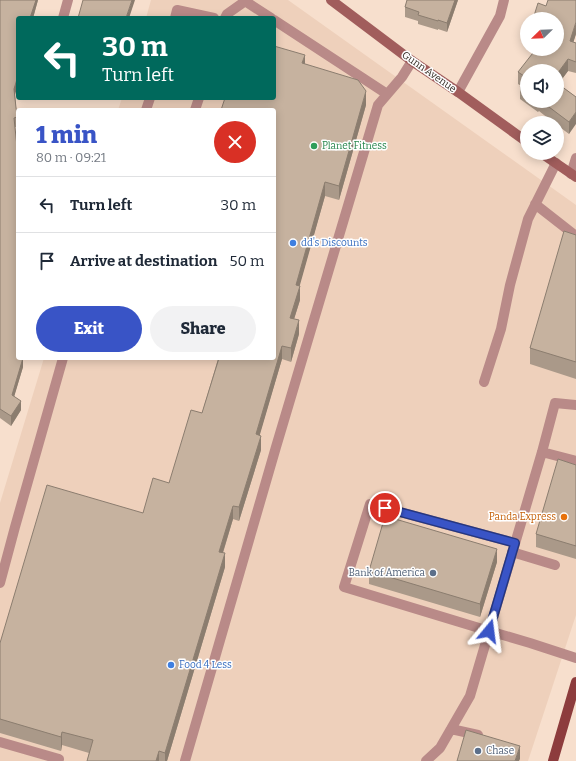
<!DOCTYPE html>
<html lang="en">
<head>
<meta charset="utf-8">
<style>
  body { margin:0; font-family:Bitter,serif; background:#f2f2f3; color:#1f2937; height:100vh; display:flex; flex-direction:column; font-size:15px; white-space:nowrap }
  * { box-sizing:border-box; margin:0 }
  p { font-size:13px; color:#747a83 }
  .icon { flex:none; width:22px; height:22px; fill:none; stroke:currentColor; stroke-width:2; stroke-linecap:round; stroke-linejoin:round }
  .map { position:relative; flex:1; overflow:hidden }
  .details { position:absolute; left:16px; top:108px; width:260px; height:252px; display:flex; flex-direction:column; background:#fff; border-radius:4px; box-shadow:0 2px 10px #0003 }
  .details>* { flex:none }
  .top-card { position:absolute; left:16px; top:16px; width:260px; height:84px; border-radius:4px; box-shadow:0 2px 10px #0003; background:#00695c; color:#fff; overflow:hidden }
  .needle { width:26px; rotate:247deg }
  .buttons { position:absolute; left:520px; top:12px; display:grid; gap:8px }
  .buttons a { display:grid; place-items:center; width:44px; height:44px; border-radius:50%; background:#fff; box-shadow:0 2px 10px #0003; font-size:20px }
  .pin { position:absolute; display:grid; place-items:center; width:34px; height:34px; color:#fff; margin:-17px; border:2px solid #fff; border-radius:50%; box-shadow:0 1px 4px #0007 }
  .me { position:absolute; width:44px; margin:-22px; rotate:16deg; stroke-linejoin:round; filter:drop-shadow(0 0 3px #0008) }
  .turn { display:flex; align-items:center; gap:14px; height:84px; padding:0 20px; font-size:18px }
  .turn .icon { width:52px; height:52px; stroke-width:2.5 }
  .turn b { display:block; font-size:28px; line-height:34px }
  .round { display:grid; place-items:center; flex:none; width:42px; height:42px; border-radius:21px; background:#f2f2f3 }
  .overview { display:flex; align-items:center; justify-content:space-between; height:68px; padding:0 20px }
  h1 { font-size:24px; font-weight:800; line-height:30px; color:#3954c6 }
  .button { display:flex; gap:8px; margin-top:auto; padding:8px 20px }
  .button a { flex:1; height:46px; border-radius:24px; background:#3954c6; color:#fff; font-size:16px; font-weight:800; line-height:46px; text-align:center }
  .button a+a { background:#f2f2f3; color:#1f2937 }
  ul { padding:0; list-style:none }
  li { display:flex; align-items:center; gap:12px; height:56px; padding:0 20px; border-top:1px solid #e0e1e3 }
  li div { flex:1 }
  li b { display:block; font-size:15px }
  li em { font-style:normal }
  .map>svg:first-child { display:block }
  .built { fill:#eed0bb }
  .lines { fill:none; stroke-linecap:round; stroke-linejoin:round }
  .lane { stroke:#b98a88; stroke-width:10 }
  .street { stroke:#b98a88; stroke-width:10 }
  .secondary { stroke:#a15d5c; stroke-width:10 }
  .primary { stroke:#8d3c3d; stroke-width:10 }
  .wall { fill:#aa9989; fill-rule:evenodd }
  .shaded-wall { fill:#8b7d6f }
  .building { fill:#c6b29f; stroke:#8b7d6f }
  .route-casing { stroke:#253781; stroke-width:10 }
  .route { stroke:#3954c6; stroke-width:7 }
  .leisure-dot { fill:#2e9e5b; stroke:#fff; stroke-width:1.5 }
  .shop-dot { fill:#3f7fe0; stroke:#fff; stroke-width:1.5 }
  .food-dot { fill:#e8710a; stroke:#fff; stroke-width:1.5 }
  .service-dot { fill:#5c6f8a; stroke:#fff; stroke-width:1.5 }
  .labels { text-anchor:middle; dominant-baseline:central; stroke-width:3; stroke-linejoin:round; paint-order:stroke }
  .street-label { font-size:10px; fill:#2e251e; stroke:#fff }
  .leisure-label { font-size:10px; fill:#27864d; stroke:#fff; text-anchor:start }
  .shop-label { font-size:10px; fill:#366cbe; stroke:#fff; text-anchor:start }
  .food-label { font-size:10px; fill:#c56008; stroke:#fff; text-anchor:end }
  .service-label { font-size:10px; fill:#4e5e75; stroke:#fff; text-anchor:end }
</style>
</head>
<body>
<div class="map">
<svg width="576" height="761" viewBox="0 0 576 761">
  <rect width="100%" height="100%" fill="#f7dfcd"/>
  <path class="built" d="M 151,0 L 288,0 L 576,205 L 576,615 L 528,761 L 0,761 L 0,503 L 44,358 L 274,358 L 274,110 L 118,110 L 122,98 L 274,98 L 274,18 L 146,18 Z"/>
  <g class="lines">
    <path class="lane" d="M 245,1 L 271,18
      M 63,18 L 68,0
      M 175,18 L 177,10 L 214,18
      M 225,18 L 227,14 L 247,0
      M 274,20 L 387,94
      M 146,110 L 150,98
      M 195,110 L 199,98
      M 571,174 L 576,158
      M 535,204 L 576,236
      M 484,382 L 501,329 L 510,285 L 528,219 L 556,163
      M 542,452 L 576,461
      M 515,543 L 370,504 L 344,587 L 489,631 L 530,643 L 576,658
      M 512,552 L 555,565
      M 0,583 L 15,527 L 63,358
      M 451,729 L 478,735
      M 0,742 L 59,759
      M 185,761 L 276,447 L 378,105 L 402,77 L 412,61
      M 426,761 L 440,748 L 470,696 L 542,452 L 555,403 L 576,405"/>
    <path class="street" d="M 458,92 L 500,16 L 504,0"/>
    <path class="secondary" d="M 331,0 L 412,61 L 458,92 L 527,142
      M 541,153 L 576,177"/>
    <path class="primary" d="M 553,761 L 576,682"/>
  </g>
  <path class="wall" d="M 0,0 L 38,0 L 33,18 L 18,18 L 15,96 L 17,117 L 17,127 L 15,127 L 18,358 L 23,367 L 14,396 L 21,410 L 11,426 L 0,418 Z
    M 407,0 L 458,0 L 447,32 L 438,29 L 438,30 L 418,24 L 418,21 L 405,17 L 405,7 Z
    M 546,6 L 576,34 L 573,42 L 576,43 L 576,73 L 568,71 L 558,84 L 576,97 L 569,134 L 557,125 L 557,123 L 554,123 L 539,111 L 538,112 L 520,99 L 520,87 L 521,86 L 518,84 L 518,72 L 557,49 ZM 527,71 L 557,101 L 527,101 Z
    M 305,64 L 366,105 L 339,200 L 325,196 L 299,286 L 300,300 L 294,319 L 299,334 L 291,362 L 282,359 L 259,436 L 261,450 L 239,521 L 233,519 L 223,553 L 225,567 L 167,761 L 87,761 L 89,753 L 62,745 L 61,751 L 0,733 L 0,643 L 143,513 L 169,483 L 202,413 Z
    M 576,235 L 576,379 L 530,364 L 530,348 Z
    M 576,465 L 576,559 L 536,547 L 536,534 Z
    M 497,562 L 480,617 L 369,584 L 369,571 Z"/>
  <path class="shaded-wall" d="M 36,0 L 38,0 L 33,18 L 30,18 Z
    M 132,0 L 135,0 L 129,18 L 126,18 Z
    M 455,0 L 458,0 L 447,32 L 447,23 Z
    M 576,22 L 576,34 L 570,53 L 570,41 Z
    M 305,55 L 305,69 L 302,63 Z
    M 568,59 L 568,71 L 557,86 L 557,74 Z
    M 18,76 L 18,85 L 14,98 L 14,89 Z
    M 366,91 L 366,105 L 339,200 L 339,186 Z
    M 576,112 L 576,124 L 569,134 L 569,122 Z
    M 325,182 L 325,196 L 296,299 L 296,285 Z
    M 300,286 L 300,300 L 290,332 L 290,318 Z
    M 299,320 L 299,334 L 291,362 L 291,348 Z
    M 282,346 L 282,359 L 256,448 L 256,434 Z
    M 23,358 L 23,367 L 12,404 L 12,395 Z
    M 21,401 L 21,410 L 11,426 L 11,416 Z
    M 261,436 L 261,450 L 239,521 L 239,507 Z
    M 233,506 L 233,519 L 219,565 L 219,552 Z
    M 497,549 L 497,562 L 480,617 L 480,604 Z
    M 225,553 L 225,567 L 167,761 L 165,761 L 165,753 Z
    M 62,732 L 62,745 L 61,751 L 61,737 Z
    M 520,746 L 520,759 L 519,761 L 515,761 Z
    M 159,751 L 159,761 L 156,761 Z"/>
  <path class="building" d="M 0,0 L 36,0 L 30,18 L 18,18 L 18,76 L 14,89 L 17,117 L 14,118 L 18,156 L 18,358 L 23,358 L 12,395 L 21,401 L 11,416 L 0,409 Z
    M 83,0 L 132,0 L 126,18 L 78,18 Z
    M 407,0 L 455,0 L 447,23 L 438,20 L 438,21 L 418,15 L 419,12 L 405,7 Z
    M 548,0 L 576,0 L 576,22 L 570,41 L 576,43 L 576,62 L 568,59 L 557,74 L 557,71 L 527,71 L 527,92 L 520,87 L 527,78 L 518,72 L 536,49 L 557,49 L 557,19 L 533,19 L 538,3 L 546,6 Z
    M 274,46 L 305,55 L 302,63 L 358,80 L 366,91 L 339,186 L 325,182 L 296,285 L 300,286 L 290,318 L 299,320 L 291,348 L 282,346 L 256,434 L 261,436 L 239,507 L 233,506 L 219,552 L 225,553 L 165,753 L 159,751 L 156,761 L 87,761 L 93,740 L 62,732 L 61,737 L 0,719 L 0,643 L 47,485 L 143,513 L 153,478 L 169,483 L 191,410 L 202,413 L 219,358 L 274,358 L 274,110 L 221,110 L 225,98 L 274,98 Z
    M 557,83 L 576,97 L 576,112 L 569,122 L 541,101 L 557,101 Z
    M 564,231 L 576,235 L 576,362 L 530,348 Z
    M 558,459 L 576,465 L 576,546 L 536,534 Z
    M 385,516 L 497,549 L 480,604 L 369,571 Z
    M 466,730 L 520,746 L 515,761 L 457,761 Z"/>
  <g class="lines">
    <g class="route-casing">
      <path id="route" d="M 385,508 L 515,543 L 489,631"/>
    </g>
    <use href="#route" class="route"/>
  </g>
  <circle class="leisure-dot" cx="314" cy="146" r="4"/>
  <g class="shop-dot">
    <circle cx="293" cy="243" r="4"/>
    <circle cx="171" cy="665" r="4"/>
  </g>
  <circle class="food-dot" cx="564" cy="517" r="4"/>
  <g class="service-dot">
    <circle cx="433" cy="573" r="4"/>
    <circle cx="478" cy="751" r="4"/>
  </g>
  <g class="labels">
    <g class="street-label">
      <text transform="translate(429 72) rotate(35)">Gunn Avenue</text>
    </g>
    <g class="leisure-label">
      <text x="322" y="146">Planet Fitness</text>
    </g>
    <g class="shop-label">
      <text x="301" y="243">dd's Discounts</text>
      <text x="179" y="665">Food 4 Less</text>
    </g>
    <g class="food-label">
      <text x="556" y="517">Panda Express</text>
    </g>
    <g class="service-label">
      <text x="425" y="573">Bank of America</text>
      <text x="486" y="751" text-anchor="start">Chase</text>
    </g>
  </g>
</svg>
<div class="buttons">
<a><svg class="needle" viewBox="-14 -14 28 28"><path d="M0-13l5 13h-10z" fill="#e53935"/><path d="M0 13l5-13h-10z" fill="#747a83"/></svg></a>
<a><svg class="icon" aria-label="sound" viewBox="0 0 24 24"><path d="M4 9h4l5-4v14l-5-4H4zM17 9q2 3 0 6"/></svg></a>
<a><svg class="icon" aria-label="layers" viewBox="0 0 24 24"><path d="M12 4l9 5-9 5-9-5zM3 14l9 5 9-5"/></svg></a>
</div>
<div class="pin" style="left:385px;top:508px;background:#d93025"><svg class="icon" aria-label="arrive" viewBox="0 0 24 24"><path d="M6 21V4h12l-3 4 3 4H6"/></svg></div>
<svg class="me" style="left:489px;top:631px" viewBox="-20 -20 40 40"><path d="M0-17L14 15 0 8-14 15z" fill="#3954c6" stroke="#fff" stroke-width="4"/></svg>
<div class="top-card">
<div class="turn"><svg class="icon" aria-label="left" viewBox="0 0 24 24"><path d="M17 20v-9H6M10 6l-5 5 5 5"/></svg><div><b>30 m</b>Turn left</div></div>
</div>
<section class="details">
<div class="overview"><div><h1>1 min</h1><p>80 m · 09:21</p></div><a class="round" style="background:#d93025;color:#fff"><svg class="icon" aria-label="close" viewBox="0 0 24 24"><path d="M6 6l12 12M18 6L6 18"/></svg></a></div>
<ul>
<li><svg class="icon" aria-label="left" viewBox="0 0 24 24"><path d="M17 20v-9H6M10 6l-5 5 5 5"/></svg><div><b>Turn left</b></div><em>30 m</em></li>
<li><svg class="icon" aria-label="arrive" viewBox="0 0 24 24"><path d="M6 21V4h12l-3 4 3 4H6"/></svg><div><b>Arrive at destination</b></div><em>50 m</em></li>
</ul>
<div class="button"><a>Exit</a><a>Share</a></div>
</section>
</div>
</body>
</html>
